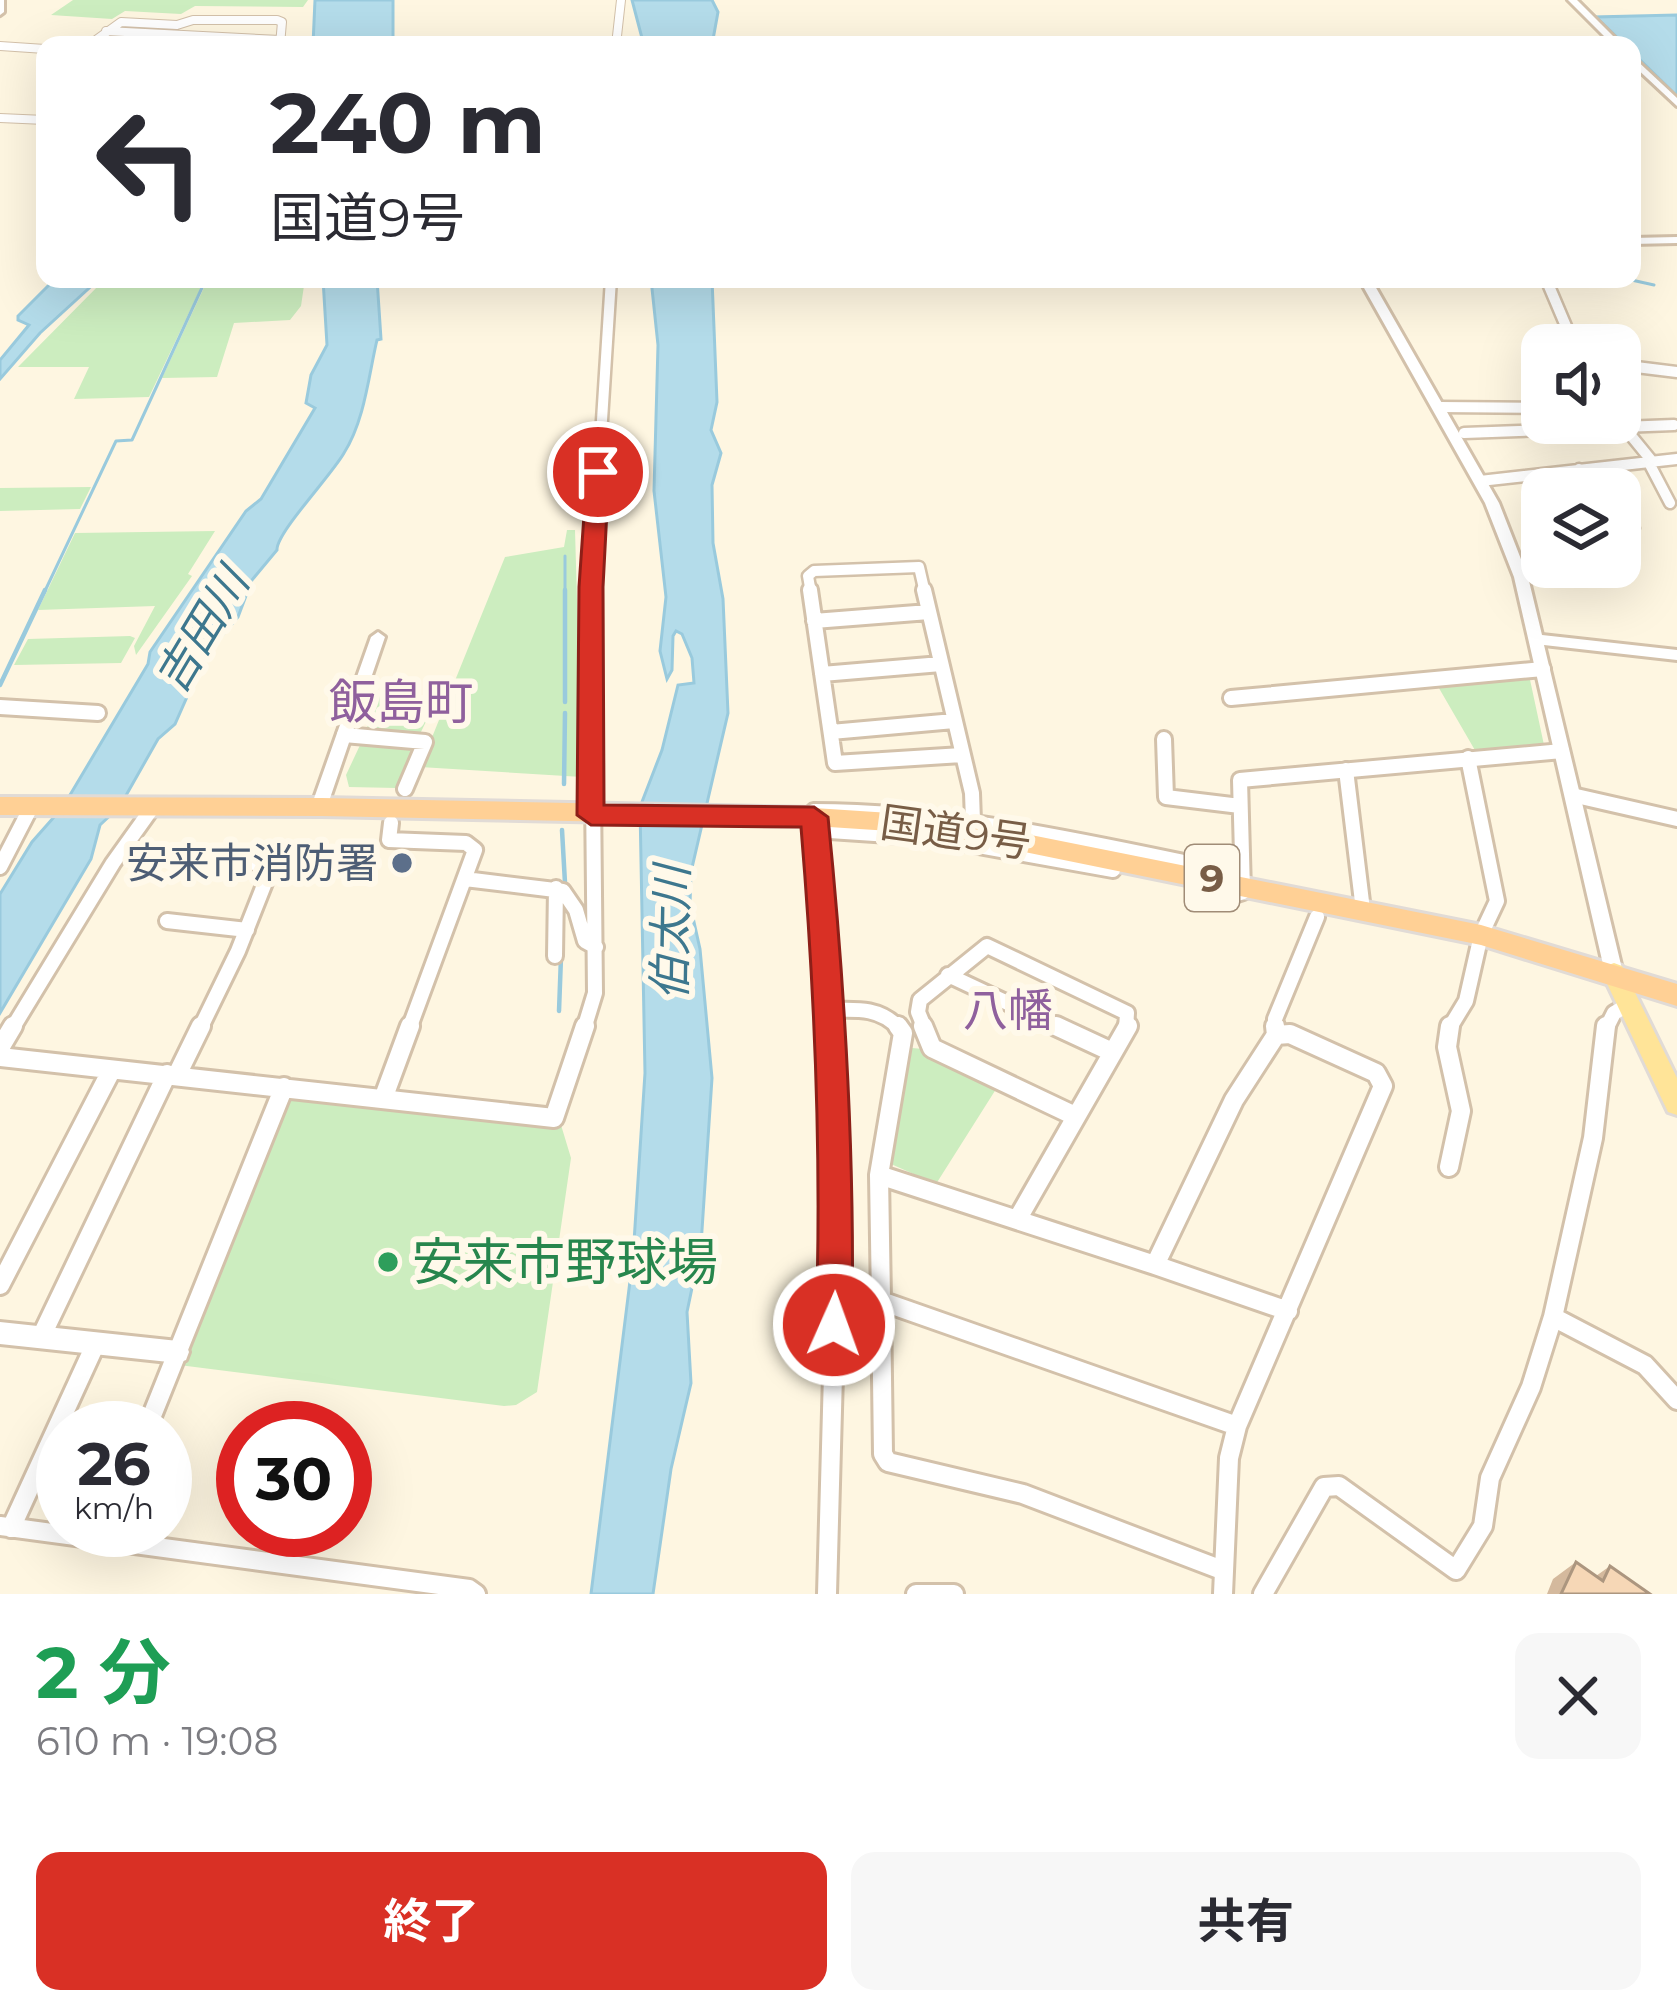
<!DOCTYPE html>
<html lang="ja">
<head>
<meta charset="utf-8">
<style>
  body { margin:0; font-family:Montserrat,"Noto Sans JP",sans-serif; background:#f7f7f7; color:#2b2b33; height:100vh; display:flex; flex-direction:column; font-size:45px; white-space:nowrap }
  * { box-sizing:border-box; margin:0 }
  p { font-size:39px; color:#7c7c81 }
  .icon { flex:none; width:66px; height:66px; fill:none; stroke:currentColor; stroke-width:2; stroke-linecap:round; stroke-linejoin:round }
  .map { position:relative; height:1594px; overflow:hidden }
  .drawer { display:flex; flex-direction:column; background:#fff; flex:1 }
  .drawer>* { flex:none }
  .guide { position:absolute; left:36px; top:36px; width:1605px; height:252px; border-radius:24px; box-shadow:0 12px 48px #0002; background:#fff; color:#2b2b33; overflow:hidden }
  .fabs { position:absolute; left:1521px; top:324px; display:grid; gap:24px }
  .fabs a { display:grid; place-items:center; width:120px; height:120px; border-radius:24px; background:#fff; box-shadow:0 12px 48px #0002; font-size:60px }
  .speed { position:absolute; left:36px; top:1401px; display:flex; gap:24px; font-size:60px; font-weight:700; text-align:center }
  .speed>* { display:grid; place-content:center; width:156px; height:156px; border-radius:50%; background:#fff; box-shadow:0 12px 48px #0002; line-height:1 }
  .speed small { font-size:30px; font-weight:400 }
  .speed .limit { border:18px solid #d22; background:#fff; color:#111 }
  .pin { position:absolute; display:grid; place-items:center; width:102px; height:102px; color:#fff; margin:-51px; border:6px solid #fff; border-radius:50%; box-shadow:0 3px 12px #0007 }
  .me { position:absolute; width:132px; margin:-66px; rotate:2deg; stroke-linejoin:round; filter:drop-shadow(0 0 9px #0008) }
  .turn { display:flex; align-items:center; gap:42px; height:252px; padding:0 36px; font-size:54px }
  .turn .icon { width:156px; height:156px; stroke-width:2.5 }
  .turn b { display:block; font-size:84px; line-height:102px }
  .round { display:grid; place-items:center; flex:none; width:126px; height:126px; border-radius:24px; background:#f7f7f7 }
  .summary { display:flex; align-items:center; justify-content:space-between; height:204px; padding:0 36px }
  h1 { font-size:72px; font-weight:700; line-height:90px; color:#1e9e55 }
  .cta { display:flex; gap:24px; margin-top:auto; padding:24px 36px }
  .cta a { flex:1; height:138px; border-radius:24px; background:#d93025; color:#fff; font-size:48px; font-weight:700; line-height:138px; text-align:center }
  .cta a+a { background:#f7f7f7; color:#2b2b33 }
  .map>svg:first-child { display:block }
  .green { fill:#ccedbf }
  .water { fill:#b4dcea; stroke:#99cadd; stroke-width:3 }
  .lines { fill:none; stroke-linecap:round; stroke-linejoin:round }
  .stream-far1 { stroke:#99cadd; stroke-width:3 }
  .stream { stroke:#99cadd; stroke-width:4.5 }
  .minor-far3-casing { stroke:#d3c1aa; stroke-width:10 }
  .minor-far2-casing { stroke:#d3c1aa; stroke-width:15 }
  .minor-far1-casing { stroke:#d3c1aa; stroke-width:20 }
  .minor-casing { stroke:#d3c1aa; stroke-width:24 }
  .tertiary-casing { stroke:#d3c1aa; stroke-width:6 }
  .primary-casing { stroke:#e1dbd6; stroke-width:6 }
  .trunk-casing { stroke:#e1dbd6; stroke-width:6 }
  .minor-far3 { stroke:#fff; stroke-width:8 }
  .minor-far2 { stroke:#fff; stroke-width:10 }
  .minor-far1 { stroke:#fff; stroke-width:14 }
  .minor { stroke:#fff; stroke-width:18 }
  .tertiary { fill:#fff; fill-rule:evenodd }
  .primary { fill:#ffe498; fill-rule:evenodd }
  .trunk { fill:#ffd095; fill-rule:evenodd }
  .wall { fill:#d4b99d }
  .building { fill:#f6d7b6; stroke:#ac967f; stroke-width:3 }
  .route { fill:#d93025; stroke:#8d1f18; stroke-width:3 }
  .service-dot { fill:#5c6f8a; stroke:#fff9ea; stroke-width:4.5 }
  .leisure-dot { fill:#2e9e5b; stroke:#fff9ea; stroke-width:4.5 }
  .labels { text-anchor:middle; dominant-baseline:central; stroke-width:12; stroke-linejoin:round; paint-order:stroke }
  .shield { fill:#fff9ea; stroke:#a08c77; stroke-width:3 }
  .shield-label { font-size:39px; font-weight:bold; fill:#785d46 }
  .street-label { font-size:42px; fill:#785d46; stroke:#fff9ea }
  .service-label { font-size:42px; fill:#4e5e75; stroke:#fff9ea; text-anchor:end }
  .water-label { font-size:45px; font-style:italic; fill:#3d778e; stroke:#fff9ea }
  .neighbourhood-label { font-size:45px; fill:#8f609d; stroke:#fff9ea }
  .quarter-label { font-size:48px; fill:#8f609d; stroke:#fff9ea }
  .near-leisure-label { font-size:51px; fill:#27864d; stroke:#fff9ea; text-anchor:start }
</style>
</head>
<body>
<div class="map">
<svg width="1677" height="1594" viewBox="0 0 1677 1594">
  <rect width="100%" height="100%" fill="#fef6e1"/>
  <path class="green" d="M 73,0 L 308,0 L 303,7 L 195,6 L 181,14 L 125,11 L 112,19 L 51,15 Z
    M 105,279 L 205,279 L 149,397 L 74,399 L 89,367 L 18,367 Z
    M 208,279 L 305,279 L 301,306 L 290,320 L 234,323 L 217,377 L 162,378 Z
    M 91,487 L 80,509 L 0,511 L 0,488 Z
    M 567,530 L 575,530 L 582,777 L 420,767 L 505,557 L 564,547 Z
    M 215,531 L 188,574 L 192,576 L 136,655 L 134,646 L 155,606 L 38,610 L 75,533 Z
    M 130,636 L 135,638 L 121,663 L 14,665 L 28,639 Z
    M 1529,675 L 1544,745 L 1476,752 L 1436,683 Z
    M 377,696 L 436,701 L 419,736 L 366,731 Z
    M 361,743 L 414,746 L 397,788 L 349,787 L 346,775 Z
    M 912,1048 L 924,1049 L 998,1086 L 936,1184 L 891,1164 Z
    M 298,1093 L 561,1125 L 571,1158 L 537,1392 L 516,1405 L 504,1406 L 179,1365 L 284,1099 Z"/>
  <path class="water" d="M 315,0 L 393,0 L 393,45 L 313,45 Z
    M 632,0 L 712,0 L 718,12 L 712,45 L 639,45 L 642,38 Z
    M 1677,15 L 1677,96 L 1632,52 L 1632,45 L 1625,45 L 1596,17 Z
    M 55,279 L 99,279 L 40,333 L 0,379 L 0,360 L 29,325 L 18,320 L 18,316 Z
    M 323,279 L 377,279 L 381,339 L 377,340 C 369,373 365,420 344,453 C 331,476 276,533 277,550 L 252,580 L 238,617 L 206,654 L 175,724 L 158,739 L 120,806 L 64,805 L 148,664 L 150,652 L 246,511 L 261,499 L 315,408 L 306,403 L 311,375 L 327,345 Z
    M 651,279 L 712,279 L 717,402 L 711,430 L 721,453 L 712,485 L 713,543 L 723,599 L 728,713 L 691,872 L 690,904 L 700,949 L 712,1078 L 701,1245 L 687,1312 L 691,1383 L 671,1469 L 653,1594 L 591,1594 L 633,1257 L 645,1073 L 640,807 L 662,750 L 678,685 L 694,683 L 692,658 L 682,634 L 676,631 L 673,636 L 672,670 L 667,679 L 660,651 L 666,597 L 654,491 L 658,345 Z
    M 62,808 L 118,808 L 100,825 L 91,859 L 0,1013 L 0,894 L 32,842 Z"/>
  <g class="lines">
    <path class="stream-far1" d="M 1627,279 L 1654,285
      M 565,556 L 565,593
      M 44,593 L 116,441 L 132,440 L 206,279"/>
    <path class="stream" d="M 565,590 L 565,702
      M 0,685 L 45,590
      M 564,784 L 565,713
      M 562,830 L 565,883
      M 562,939 L 563,908
      M 559,1011 L 561,957"/>
    <g class="minor-far3-casing">
      <path id="minor-far3" d="M 106,31 L 280,40
        M 89,45 L 121,22 L 177,25 L 193,20 L 277,20 L 282,22 L 280,45
        M 616,45 L 621,0
        M 0,46 L 45,49
        M 0,118 L 45,120"/>
    </g>
    <g class="minor-far2-casing">
      <path id="minor-far2" d="M 1546,279 L 1574,345
        M 1620,365 L 1677,372
        M 1440,407 L 1542,408
        M 1624,427 L 1651,460
        M 1464,433 L 1674,425
        M 1648,461 L 1670,503
        M 1579,469 L 1597,489
        M 1480,481 L 1677,459
        M 1620,513 L 1634,528
        M 591,593 L 611,279
        M 811,593 L 808,576 L 814,571 L 919,567 L 925,593"/>
    </g>
    <g class="minor-far1-casing">
      <path id="minor-far1" d="M 810,590 L 835,763 L 962,755
        M 924,590 L 972,793 L 973,821
        M 814,621 L 929,612
        M 822,674 L 941,664
        M 1231,698 L 1543,669
        M 0,707 L 98,713
        M 831,732 L 954,721
        M 344,735 L 425,742 L 405,789
        M 1164,739 L 1166,797 L 1240,806
        M 1346,770 L 1363,910
        M 1572,795 L 1677,819
        M 391,823 L 389,840 L 466,843 L 475,850 L 409,1029
        M 815,830 L 934,838 L 1113,870
        M 131,849 L 272,865 L 238,951 L 200,1029
        M 0,867 L 31,807
        M 465,879 L 563,891 L 576,910 L 585,941 L 596,947
        M 1205,889 L 1234,895 L 1243,892 L 1240,780 L 1562,751
        M 167,921 L 247,930
        M 555,956 L 556,888
        M 948,975 L 1063,1029
        M 832,1010 C 859,1009 881,1008 900,1029
        M 12,1029 L 113,863 L 153,807
        M 584,1029 L 595,993 L 591,590
        M 833,1029 L 814,811 C 962,811 1098,845 1242,874
        M 925,1029 L 918,1012 L 920,1000 L 987,946 L 1127,1013 L 1126,1029
        M 1276,1029 L 1275,1019 L 1317,917
        M 1449,1029 L 1466,1001 L 1481,935 L 1497,901 L 1468,758
        M 1606,1029 L 1614,1013 L 1626,1006"/>
    </g>
    <g class="minor-casing">
      <path id="minor" d="M 923,1026 L 932,1048 L 1075,1116
        M 1056,1026 L 1112,1052
        M 1128,1026 L 1017,1220 L 1155,1265
        M 1275,1026 L 1276,1035 L 1234,1100 L 1155,1265 L 1288,1311
        M 0,1048 L 13,1026
        M 0,1057 L 554,1118 L 585,1026
        M 177,1075 L 201,1026
        M 383,1099 L 410,1026
        M 1449,1167 L 1461,1111 L 1447,1047 L 1450,1026
        M 879,1175 L 903,1033 L 898,1026
        M 1017,1220 L 879,1175 L 881,1301 L 1237,1426
        M 0,1285 L 111,1071
        M 881,1301 L 883,1454 L 888,1462 L 1023,1494 L 1222,1570
        M 1553,1317 L 1645,1365 L 1677,1400
        M 42,1335 L 167,1074
        M 147,1428 L 284,1087
        M 0,1526 L 469,1589 L 476,1594
        M 11,1528 L 96,1343
        M 827,1594 L 838,1191 L 833,1026
        M 916,1594 L 954,1594
        M 1223,1594 L 1229,1458 L 1237,1426 L 1383,1086 L 1376,1073 L 1290,1034 L 1276,1035
        M 1263,1594 L 1324,1487 L 1339,1486 L 1456,1570 L 1483,1526 L 1490,1478 L 1531,1387 L 1553,1317 L 1593,1138 L 1606,1026"/>
    </g>
    <g class="tertiary-casing">
      <path id="tertiary" d="M 0,0 L 4,0 L 4,12 L 0,15 Z
        M 1568,0 L 1577,0 L 1622,45 L 1613,45 Z
        M 1632,56 L 1677,98 L 1677,106 L 1632,64 Z
        M 1677,237 L 1677,243 L 1632,244 L 1632,238 Z
        M 1359,279 L 1371,279 L 1499,503 L 1528,577 L 1542,635 L 1677,650 L 1677,660 L 1544,645 L 1623,973 L 1620,978 L 1614,981 L 1608,978 L 1605,973 L 1514,577 L 1485,503 Z
        M 378,632 L 385,637 L 327,807 L 325,811 L 313,811 L 311,807 L 371,637 Z
        M 0,1322 L 178,1341 L 186,1344 L 189,1352 L 186,1360 L 178,1363 L 0,1344 Z"/>
    </g>
    <g class="primary-casing">
      <path id="primary" d="M 1614,963 L 1622,966 L 1677,1078 L 1677,1115 L 1668,1112 L 1602,973 L 1606,966 Z"/>
    </g>
    <g class="trunk-casing">
      <path id="trunk" d="M 0,797 L 322,798 L 814,808 L 936,816 L 1481,925 L 1677,984 L 1677,1006 L 1481,945 L 936,834 L 814,826 L 322,816 L 0,815 Z"/>
    </g>
    <use href="#minor-far3" class="minor-far3"/>
    <use href="#minor-far2" class="minor-far2"/>
    <use href="#minor-far1" class="minor-far1"/>
    <use href="#minor" class="minor"/>
    <use href="#tertiary" class="tertiary"/>
    <use href="#primary" class="primary"/>
    <use href="#trunk" class="trunk"/>
  </g>
  <path class="wall" d="M 1576,1562 L 1596,1576 L 1610,1566 L 1650,1594 L 1547,1594 L 1553,1579 Z"/>
  <path class="building" d="M 1576,1562 L 1603,1581 L 1610,1566 L 1650,1594 L 1561,1594 Z"/>
  <path class="route" d="M 598,465 L 609,472 L 603,587 L 604,805 L 814,807 L 828,817 C 845,987 855,1154 852,1325 L 847,1338 L 834,1343 L 822,1338 L 816,1325 C 822,1158 815,994 801,827 L 591,825 L 577,815 L 579,587 L 587,472 Z"/>
  <circle class="service-dot" cx="402" cy="863" r="12"/>
  <circle class="leisure-dot" cx="388" cy="1262" r="12"/>
  <g class="labels">
    <rect class="shield" x="1185" y="845" width="54" height="66" rx="9"/>
    <g class="shield-label">
      <text x="1212" y="878">9</text>
    </g>
    <g class="street-label">
      <text transform="translate(956 832) rotate(8)">国道9号</text>
    </g>
    <g class="service-label">
      <text x="378" y="863">安来市消防署</text>
    </g>
    <g class="water-label">
      <text transform="translate(201 630) rotate(-59)">吉田川</text>
      <text transform="translate(670 933) rotate(-89)">伯太川</text>
    </g>
    <g class="neighbourhood-label">
      <text x="1008" y="1009">八幡</text>
    </g>
    <g class="quarter-label">
      <text x="401" y="702">飯島町</text>
    </g>
    <g class="near-leisure-label">
      <text x="412" y="1262">安来市野球場</text>
    </g>
  </g>
</svg>
<div class="fabs">
<a><svg class="icon" aria-label="sound" viewBox="0 0 24 24"><path d="M4 9h4l5-4v14l-5-4H4zM17 9q2 3 0 6"/></svg></a>
<a><svg class="icon" aria-label="layers" viewBox="0 0 24 24"><path d="M12 4l9 5-9 5-9-5zM3 14l9 5 9-5"/></svg></a>
</div>
<div class="speed"><div>26<small>km/h</small></div><div class="limit">30</div></div>
<div class="pin" style="left:598px;top:472px;background:#d93025"><svg class="icon" aria-label="arrive" viewBox="0 0 24 24"><path d="M6 21V4h12l-3 4 3 4H6"/></svg></div>
<svg class="me" style="left:834px;top:1325px" viewBox="-20 -20 40 40"><circle r="17" fill="#d93025" stroke="#fff" stroke-width="3"/><path d="M0-11L8 9 0 5-8 9z" fill="#fff"/></svg>
<div class="guide">
<div class="turn"><svg class="icon" aria-label="left" viewBox="0 0 24 24"><path d="M17 20v-9H6M10 6l-5 5 5 5"/></svg><div><b>240 m</b>国道9号</div></div>
</div>
</div>
<section class="drawer">
<div class="summary"><div><h1>2 分</h1><p>610 m · 19:08</p></div><a class="round"><svg class="icon" aria-label="close" viewBox="0 0 24 24"><path d="M6 6l12 12M18 6L6 18"/></svg></a></div>
<div class="cta"><a>終了</a><a>共有</a></div>
</section>
</body>
</html>
